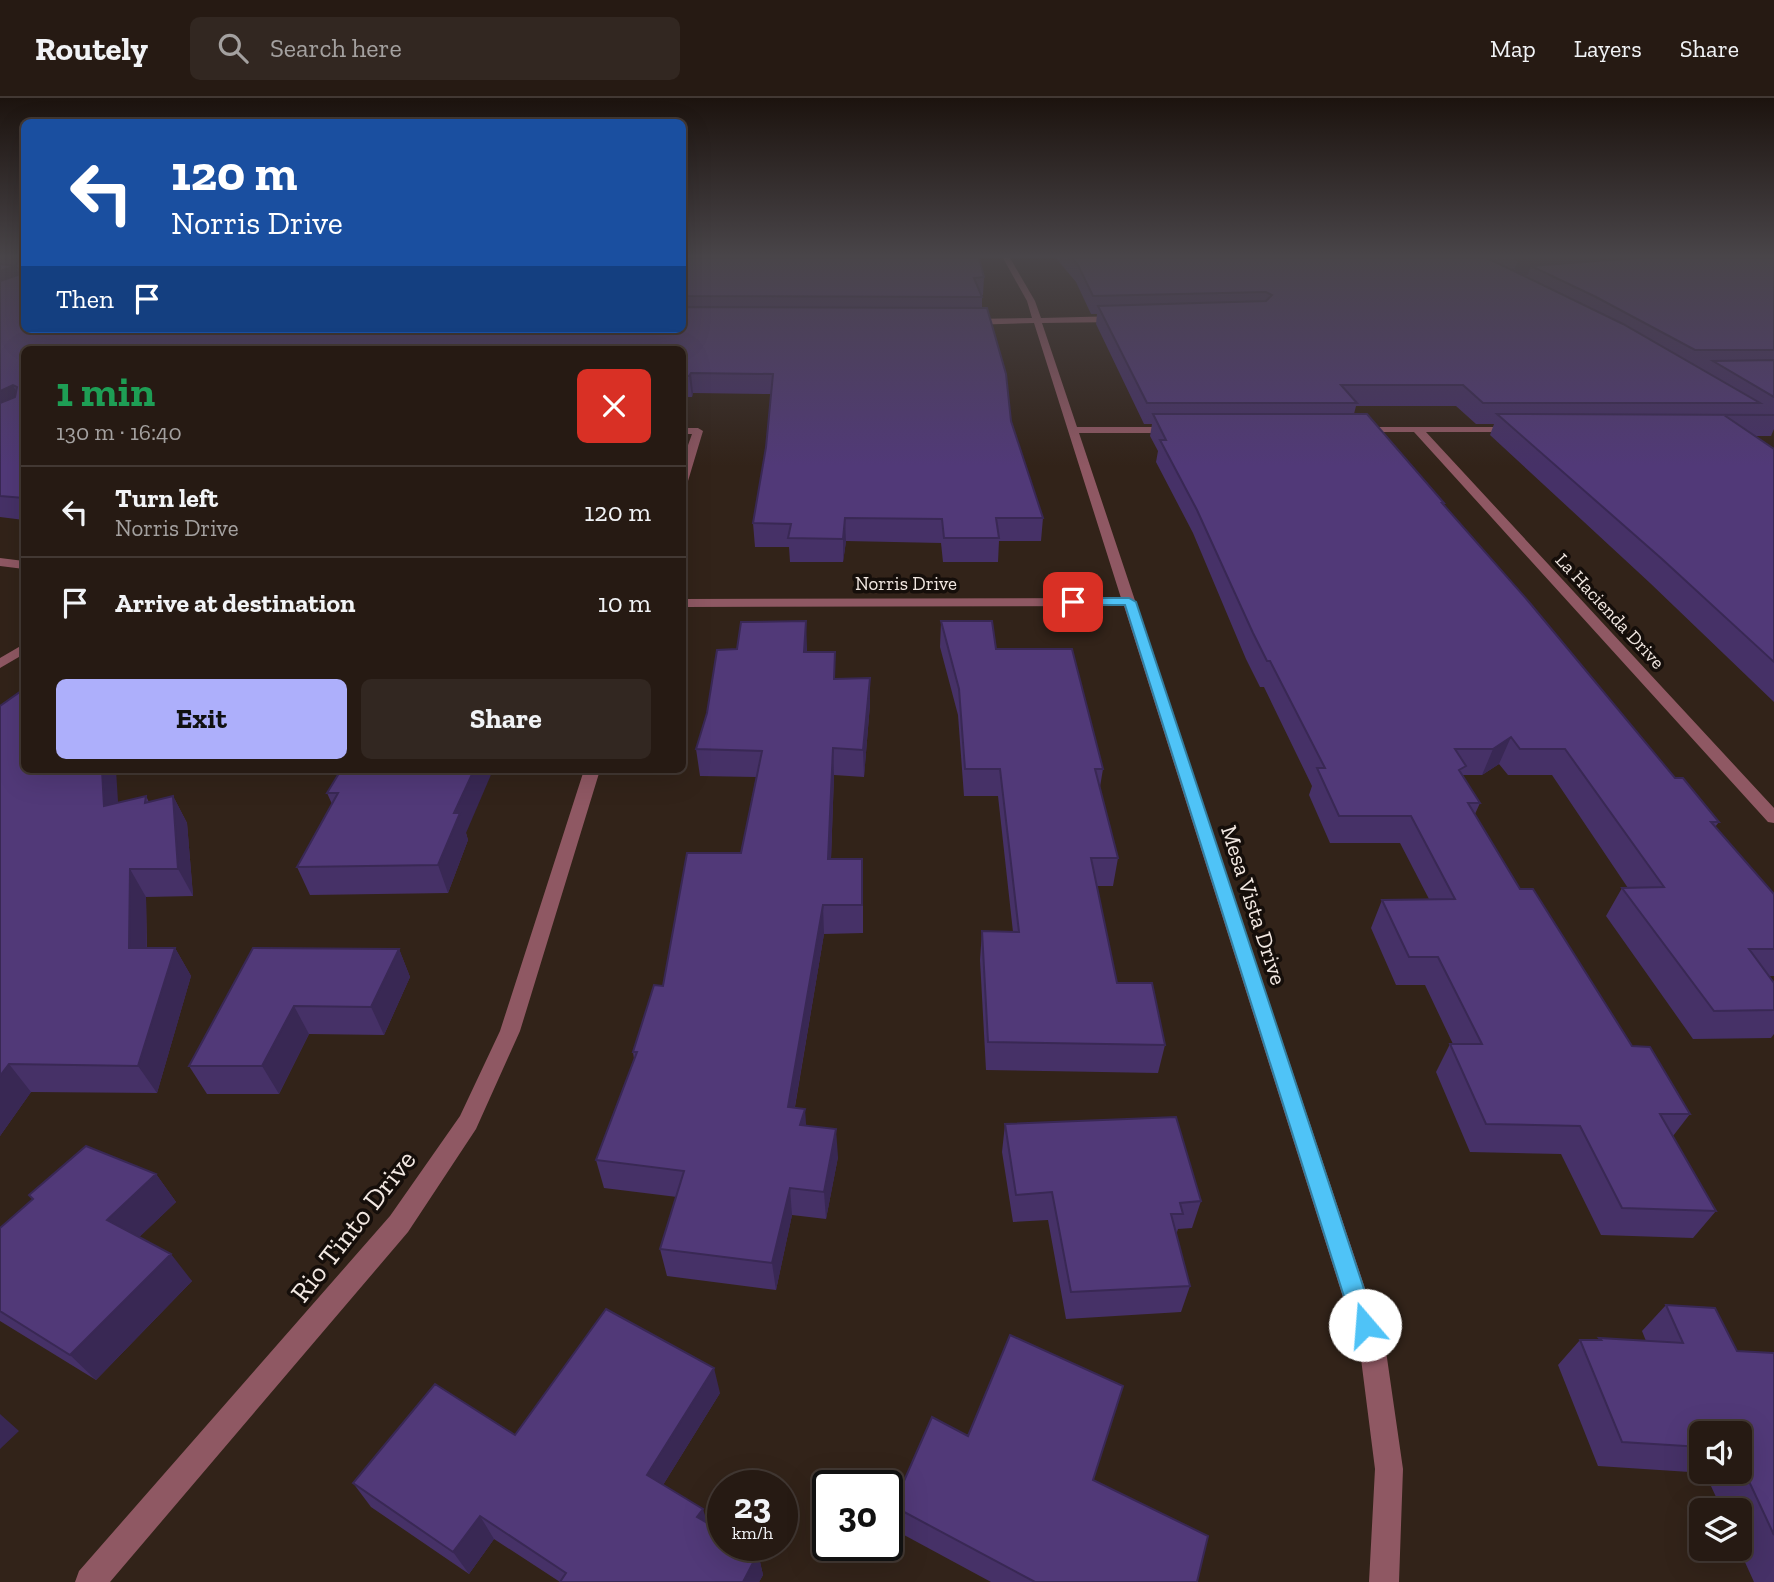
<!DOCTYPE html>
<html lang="en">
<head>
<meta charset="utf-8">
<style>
  body { margin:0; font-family:"Zilla Slab",serif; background:#322721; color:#f1f3f6; height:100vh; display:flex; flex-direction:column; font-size:26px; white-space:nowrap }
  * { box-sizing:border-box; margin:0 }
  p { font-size:23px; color:#a4a1a0 }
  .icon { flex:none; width:38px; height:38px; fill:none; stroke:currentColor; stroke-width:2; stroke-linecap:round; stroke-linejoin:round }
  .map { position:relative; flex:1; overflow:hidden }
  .panel { position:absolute; left:21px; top:248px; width:665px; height:427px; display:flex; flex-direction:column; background:#261a13; border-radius:10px; box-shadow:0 7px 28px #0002,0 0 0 2px #423833 }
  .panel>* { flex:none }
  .top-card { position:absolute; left:21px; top:21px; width:665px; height:214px; border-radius:10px; box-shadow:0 7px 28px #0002,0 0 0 2px #423833; background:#1a4fa0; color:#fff; overflow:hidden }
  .buttons { position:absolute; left:1689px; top:1323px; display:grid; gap:14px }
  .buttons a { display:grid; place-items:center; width:63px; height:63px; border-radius:10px; background:#261a13; box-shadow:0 7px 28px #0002,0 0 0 2px #423833; font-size:35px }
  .speed { position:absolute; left:707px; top:1372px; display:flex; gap:14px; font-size:35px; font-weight:700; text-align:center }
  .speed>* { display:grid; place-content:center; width:91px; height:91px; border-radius:50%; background:#261a13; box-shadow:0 7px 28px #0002,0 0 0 2px #423833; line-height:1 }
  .speed small { font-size:18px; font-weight:400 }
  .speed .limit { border:4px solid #111; border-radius:10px; background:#fff; color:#111 }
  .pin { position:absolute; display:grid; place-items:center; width:60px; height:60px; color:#fff; margin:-30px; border-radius:14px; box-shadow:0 4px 10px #0006 }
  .me { position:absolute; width:77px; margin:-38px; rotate:342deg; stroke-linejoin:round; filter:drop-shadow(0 0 5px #0008) }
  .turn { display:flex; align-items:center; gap:24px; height:147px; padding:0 35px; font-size:32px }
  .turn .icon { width:91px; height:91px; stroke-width:2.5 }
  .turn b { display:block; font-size:49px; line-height:60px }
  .then { display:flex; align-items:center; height:66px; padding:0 35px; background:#0003; gap:14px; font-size:26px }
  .round { display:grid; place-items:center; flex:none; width:74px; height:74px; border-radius:10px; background:#322721 }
  .overview { display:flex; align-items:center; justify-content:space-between; height:119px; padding:0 35px }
  h1 { font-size:42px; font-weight:700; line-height:52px; color:#1e9e55 }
  .button { display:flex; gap:14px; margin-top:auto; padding:14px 35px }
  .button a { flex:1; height:80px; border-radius:10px; background:#adaffb; color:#111; font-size:28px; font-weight:700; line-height:80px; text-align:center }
  .button a+a { background:#322721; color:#f1f3f6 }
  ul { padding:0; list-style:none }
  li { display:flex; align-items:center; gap:21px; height:91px; padding:0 35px; border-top:2px solid #423833 }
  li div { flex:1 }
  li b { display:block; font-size:26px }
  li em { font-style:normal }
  header { display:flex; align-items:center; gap:42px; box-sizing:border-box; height:98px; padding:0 35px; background:#261a13; border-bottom:2px solid #423833 }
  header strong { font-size:33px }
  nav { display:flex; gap:38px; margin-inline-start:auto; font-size:24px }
  .search { width:490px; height:63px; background:#322721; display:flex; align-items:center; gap:18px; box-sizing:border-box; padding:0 24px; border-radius:10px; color:#a4a1a0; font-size:26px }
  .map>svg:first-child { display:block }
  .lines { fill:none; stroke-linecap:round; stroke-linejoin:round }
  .street { fill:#8f5863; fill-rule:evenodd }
  .wall { fill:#463167; fill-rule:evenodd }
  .shaded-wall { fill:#392854 }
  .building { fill:#513978; stroke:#392854; stroke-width:2 }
  .route { fill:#4fc3f7; stroke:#337fa1; stroke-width:2 }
  .labels { text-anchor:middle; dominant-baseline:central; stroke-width:7; stroke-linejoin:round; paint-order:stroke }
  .far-street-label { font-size:19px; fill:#f2e8e2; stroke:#150e0a }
  .street-label { font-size:23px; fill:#f2e8e2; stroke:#150e0a }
  .near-street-label { font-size:28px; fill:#f2e8e2; stroke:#150e0a }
</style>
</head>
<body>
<header>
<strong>Routely</strong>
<div class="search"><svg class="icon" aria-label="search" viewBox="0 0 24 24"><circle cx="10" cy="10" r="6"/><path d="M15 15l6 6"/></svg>Search here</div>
<nav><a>Map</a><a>Layers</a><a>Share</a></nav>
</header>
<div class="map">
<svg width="1774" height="1484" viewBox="0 0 1774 1484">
  <rect width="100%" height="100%" fill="#322319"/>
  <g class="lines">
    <path class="street" d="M 1003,160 L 1010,160 L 1035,203 L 1041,220 L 1120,218 L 1124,221 L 1120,224 L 1042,225 L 1077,329 L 1174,329 L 1179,332 L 1174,335 L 1079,335 L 1386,1253 L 1403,1371 L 1399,1484 L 1369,1484 L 1375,1371 L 1360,1253 L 1124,508 L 682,509 L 682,501 L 1121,500 L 1034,225 L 969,227 L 965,224 L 969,221 L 1032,220 L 1027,203 Z
      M 1352,329 L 1517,329 L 1517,333 L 1513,334 L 1426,334 L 1774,710 L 1774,725 L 1768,724 L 1414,334 L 1356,334 L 1352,333 Z
      M 682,330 L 698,330 L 703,333 L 688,383 L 682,386 L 682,364 L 692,336 L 682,336 Z
      M 0,460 L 24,463 L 24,471 L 0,468 Z
      M 24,546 L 24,556 L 0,570 L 0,560 Z
      M 584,672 L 600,672 L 520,933 L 476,1031 L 408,1134 L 110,1484 L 75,1484 L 79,1473 L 390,1118 L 460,1018 L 500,933 Z"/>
  </g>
  <path class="wall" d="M 0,160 L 24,160 L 24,231 L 682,231 L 682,160 L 984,179 L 983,197 L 981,197 L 982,199 L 982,210 L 1011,323 L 1043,420 L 1041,443 L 999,443 L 998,464 L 943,464 L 941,445 L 846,443 L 843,464 L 790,464 L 789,449 L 755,449 L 753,425 L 766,349 L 771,296 L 693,295 L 692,299 L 682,299 L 682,252 L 24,252 L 24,422 L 0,419 Z
    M 1056,160 L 1774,160 L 1774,331 L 1771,338 L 1755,338 L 1774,351 L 1774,604 L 1650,485 L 1490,337 L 1494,326 L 1476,326 L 1456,308 L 1356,308 L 1354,316 L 1444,405 L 1444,407 L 1675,680 L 1719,724 L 1715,729 L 1774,796 L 1774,878 L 1769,878 L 1774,885 L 1774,936 L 1771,940 L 1693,941 L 1606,818 L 1622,790 L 1628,790 L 1552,677 L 1508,677 L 1499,666 L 1482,677 L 1462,677 L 1480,705 L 1475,716 L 1520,791 L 1632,948 L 1690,1016 L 1673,1038 L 1716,1113 L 1693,1140 L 1601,1137 L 1561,1056 L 1470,1054 L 1436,974 L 1450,946 L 1453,946 L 1425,887 L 1396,887 L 1371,830 L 1382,802 L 1429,801 L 1400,745 L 1330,745 L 1309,697 L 1312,688 L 1264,589 L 1260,589 L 1246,561 L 1193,435 L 1156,364 L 1158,353 L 1150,338 L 1152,326 L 1144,326 L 1096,226 L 1097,216 L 1091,216 L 1076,184 Z
    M 941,523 L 996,551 L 1103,671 L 1100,689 L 1118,760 L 1113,788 L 1097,788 L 1117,885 L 1165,947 L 1158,975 L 986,972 L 980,862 L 982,833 L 1013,834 L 998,698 L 964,698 L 958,617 L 940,549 Z
    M 807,549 L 807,554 L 836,581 L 870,606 L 864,679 L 834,677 L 831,761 L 863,789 L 863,835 L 824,836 L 795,1009 L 806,1028 L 838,1059 L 826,1121 L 792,1117 L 776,1192 L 667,1178 L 660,1151 L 677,1099 L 604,1090 L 596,1062 L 634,961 L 633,954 L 663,888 L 741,755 L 756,679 L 700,678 L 696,651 L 707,615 Z
    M 0,608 L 118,705 L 146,698 L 149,704 L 173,698 L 187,725 L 193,798 L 146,799 L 147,850 L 175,850 L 191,878 L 157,995 L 31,994 L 0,1038 Z
    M 341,672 L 466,735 L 468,742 L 448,795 L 310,797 L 297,769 L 332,706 L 327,695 Z
    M 253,850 L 399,851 L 410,879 L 384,937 L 309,936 L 279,996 L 207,996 L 189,968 Z
    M 1005,1026 L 1201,1103 L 1192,1130 L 1178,1131 L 1176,1137 L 1190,1188 L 1181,1214 L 1066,1221 L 1048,1122 L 1013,1124 L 1002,1054 Z
    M 156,1076 L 176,1104 L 139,1139 L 192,1183 L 96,1282 L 0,1223 L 0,1130 Z
    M 1666,1207 L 1737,1253 L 1774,1255 L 1774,1484 L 1754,1484 L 1739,1451 L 1740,1412 L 1722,1412 L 1705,1375 L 1598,1368 L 1558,1267 L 1580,1242 L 1598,1242 L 1599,1240 L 1646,1243 L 1642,1233 ZM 1701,1335 L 1740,1335 L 1740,1374 L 1701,1374 Z
    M 720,1295 L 663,1387 L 707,1425 L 758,1455 L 763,1477 L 759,1484 L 560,1484 L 494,1441 L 469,1476 L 371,1409 L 353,1385 L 515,1337 Z
    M 968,1338 L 1093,1382 L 1197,1484 L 991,1484 L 893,1431 L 893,1408 Z"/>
  <path class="shaded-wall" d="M 1536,160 L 1722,160 L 1531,168 L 1528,177 L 1512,179 L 1518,162 Z
    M 15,168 L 23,186 L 0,193 L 0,173 Z
    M 142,231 L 184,231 L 146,251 L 139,232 Z
    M 691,275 L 693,295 L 692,299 L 689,278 Z
    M 13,287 L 23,308 L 0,318 L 0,293 Z
    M 845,420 L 846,443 L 843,464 L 843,441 Z
    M 806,523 L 807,549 L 806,580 L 804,554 Z
    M 870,580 L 870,606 L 864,679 L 863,652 Z
    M 1511,639 L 1499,666 L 1482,677 L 1493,651 Z
    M 833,650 L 834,677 L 830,789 L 828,761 Z
    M 102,672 L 116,672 L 120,735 L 104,708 Z
    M 474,672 L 493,672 L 466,735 L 468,742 L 448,795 L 438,767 L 454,715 Z
    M 173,698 L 187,725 L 193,798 L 178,771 Z
    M 130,771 L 146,799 L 147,878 L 129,850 Z
    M 823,807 L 824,836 L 790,1037 L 788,1009 Z
    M 175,850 L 191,878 L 157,995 L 138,968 Z
    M 399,851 L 410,879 L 384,937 L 371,909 Z
    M 294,908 L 309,936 L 279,996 L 262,968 Z
    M 9,966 L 31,994 L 0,1038 L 0,978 Z
    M 805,1011 L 807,1039 L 800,1027 Z
    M 836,1031 L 838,1059 L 826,1121 L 824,1094 Z
    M 156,1076 L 176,1104 L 129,1149 L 107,1122 Z
    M 790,1090 L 792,1117 L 776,1192 L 772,1165 Z
    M 171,1156 L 192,1183 L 96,1282 L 70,1257 Z
    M 714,1270 L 720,1295 L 655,1400 L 647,1377 Z
    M 0,1316 L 19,1333 L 0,1351 Z
    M 703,1411 L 710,1433 L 697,1419 Z
    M 480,1418 L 494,1441 L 469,1476 L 453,1454 Z
    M 758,1455 L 763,1477 L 759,1484 L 743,1484 Z"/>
  <path class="building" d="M 18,160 L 24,160 L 24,231 L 142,231 L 139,232 L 141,236 L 152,236 L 162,231 L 682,231 L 682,209 L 987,210 L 1006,276 L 1011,323 L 1043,420 L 996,420 L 999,440 L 944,440 L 942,421 L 845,420 L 843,441 L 788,440 L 791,426 L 753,425 L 766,349 L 773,276 L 691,275 L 689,278 L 682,278 L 682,252 L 24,252 L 24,400 L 0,398 L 0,305 L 15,299 L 17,289 L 13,287 L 0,293 L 0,183 L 18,177 L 19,171 L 15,168 L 0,173 L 0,166 L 16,168 L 19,161 Z
    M 682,160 L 979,160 L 984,179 L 974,180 L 982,199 L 682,198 Z
    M 1072,160 L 1487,160 L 1623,226 L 1760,305 L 1483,305 L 1463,287 L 1341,287 L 1357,305 L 1147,305 L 1098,208 L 1266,203 L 1272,197 L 1266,194 L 1093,198 L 1078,167 Z
    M 1515,160 L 1536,160 L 1518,162 Z
    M 1636,160 L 1774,160 L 1774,252 L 1695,252 L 1596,199 L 1531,168 Z
    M 1774,262 L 1774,299 L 1713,263 Z
    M 1153,316 L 1367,316 L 1444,405 L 1442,405 L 1529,504 L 1675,680 L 1683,680 L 1719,724 L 1711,724 L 1774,796 L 1774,851 L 1749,851 L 1774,885 L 1774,912 L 1714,913 L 1622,790 L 1664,789 L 1565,651 L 1520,651 L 1511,639 L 1493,651 L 1455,651 L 1466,668 L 1459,672 L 1480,705 L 1468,705 L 1520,791 L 1533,791 L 1632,948 L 1650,949 L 1690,1016 L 1660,1016 L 1716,1113 L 1622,1110 L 1580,1028 L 1486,1026 L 1450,946 L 1482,946 L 1438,859 L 1409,859 L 1382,802 L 1455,801 L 1411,718 L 1339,718 L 1317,670 L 1325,670 L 1270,563 L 1267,563 L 1253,535 L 1197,412 L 1160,342 L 1166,342 Z
    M 1497,316 L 1774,317 L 1724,317 L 1774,351 L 1774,564 L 1662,461 Z
    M 806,523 L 804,554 L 835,554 L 834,581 L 870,580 L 863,652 L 833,650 L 828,761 L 862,761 L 862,807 L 823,807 L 788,1009 L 805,1011 L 800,1027 L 836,1031 L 824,1094 L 790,1090 L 772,1165 L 660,1151 L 684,1073 L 596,1062 L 637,954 L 633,954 L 654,887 L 663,888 L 687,755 L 741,755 L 762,653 L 696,651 L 707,615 L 717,552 L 737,551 L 741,524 Z
    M 941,523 L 992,523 L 996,551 L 1072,551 L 1103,671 L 1095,671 L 1118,760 L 1091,760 L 1117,885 L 1152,885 L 1165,947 L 988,944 L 982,833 L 1019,834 L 1000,671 L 965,671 L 959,591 Z
    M 24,591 L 24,672 L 102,672 L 104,708 L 146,698 L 145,705 L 173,698 L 178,771 L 130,771 L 129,850 L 175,850 L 138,968 L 9,966 L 0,978 L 0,608 Z
    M 341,672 L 474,672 L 454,715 L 460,715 L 438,767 L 297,769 L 338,695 L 327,695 Z
    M 253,850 L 399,851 L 371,909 L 294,908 L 262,968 L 189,968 Z
    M 1176,1019 L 1201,1103 L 1180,1105 L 1183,1116 L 1171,1116 L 1190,1188 L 1071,1194 L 1052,1094 L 1016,1097 L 1005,1026 Z
    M 86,1048 L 156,1076 L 107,1122 L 171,1156 L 70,1257 L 0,1213 L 0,1130 L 33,1101 L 29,1097 Z
    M 1666,1207 L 1715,1210 L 1737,1253 L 1774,1255 L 1774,1437 L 1740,1364 L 1740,1335 L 1701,1335 L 1701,1349 L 1622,1344 L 1580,1242 L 1601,1242 L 1599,1240 L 1683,1245 Z
    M 606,1211 L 714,1270 L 647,1377 L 703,1411 L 697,1419 L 723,1434 L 723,1447 L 745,1447 L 758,1455 L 743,1484 L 560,1484 L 566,1475 L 480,1418 L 453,1454 L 353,1385 L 435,1286 L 515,1337 Z
    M 1010,1237 L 1123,1288 L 1093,1382 L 1208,1438 L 1197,1484 L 1035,1484 L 893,1408 L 932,1319 L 968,1338 Z"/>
  <linearGradient id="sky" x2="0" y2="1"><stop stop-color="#1c130e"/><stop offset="0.43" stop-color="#494549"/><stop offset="1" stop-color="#494549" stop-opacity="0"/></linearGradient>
  <rect width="1774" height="368" fill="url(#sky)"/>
  <path class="route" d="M 1129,500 L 1136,504 L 1376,1227 L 1373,1236 L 1365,1239 L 1356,1236 L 1353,1227 L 1125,507 L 1073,507 L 1067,504 L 1073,500 Z"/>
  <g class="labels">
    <g class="far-street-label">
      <text x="906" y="485">Norris Drive</text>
      <text transform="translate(1610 513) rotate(47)">La Hacienda Drive</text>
    </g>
    <g class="street-label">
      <text transform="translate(1254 807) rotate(72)">Mesa Vista Drive</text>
    </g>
    <g class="near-street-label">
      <text transform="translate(353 1128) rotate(-52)">Rio Tinto Drive</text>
    </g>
  </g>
</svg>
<div class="buttons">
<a><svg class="icon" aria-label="sound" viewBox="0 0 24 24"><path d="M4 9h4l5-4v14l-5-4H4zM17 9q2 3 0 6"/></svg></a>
<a><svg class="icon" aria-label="layers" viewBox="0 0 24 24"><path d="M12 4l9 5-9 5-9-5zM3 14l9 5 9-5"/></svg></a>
</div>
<div class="speed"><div>23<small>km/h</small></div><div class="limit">30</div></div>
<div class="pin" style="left:1073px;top:504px;background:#d93025"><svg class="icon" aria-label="arrive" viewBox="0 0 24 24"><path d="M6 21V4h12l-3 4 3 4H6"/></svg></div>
<svg class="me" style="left:1365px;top:1227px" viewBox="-20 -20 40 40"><circle r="19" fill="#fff"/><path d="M0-13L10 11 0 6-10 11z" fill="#4fc3f7"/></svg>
<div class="top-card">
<div class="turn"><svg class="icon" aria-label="left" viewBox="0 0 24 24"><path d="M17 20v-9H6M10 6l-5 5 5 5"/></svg><div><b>120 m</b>Norris Drive</div></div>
<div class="then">Then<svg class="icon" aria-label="arrive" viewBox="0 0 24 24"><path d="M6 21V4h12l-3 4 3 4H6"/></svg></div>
</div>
<section class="panel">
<div class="overview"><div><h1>1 min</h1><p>130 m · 16:40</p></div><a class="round" style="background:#d93025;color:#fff"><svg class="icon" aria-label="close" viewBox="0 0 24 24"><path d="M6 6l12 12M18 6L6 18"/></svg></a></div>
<ul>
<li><svg class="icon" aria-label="left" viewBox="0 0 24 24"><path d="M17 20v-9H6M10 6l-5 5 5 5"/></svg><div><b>Turn left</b><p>Norris Drive</p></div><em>120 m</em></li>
<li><svg class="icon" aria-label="arrive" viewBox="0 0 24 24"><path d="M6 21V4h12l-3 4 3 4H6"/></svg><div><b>Arrive at destination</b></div><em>10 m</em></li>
</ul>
<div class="button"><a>Exit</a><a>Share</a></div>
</section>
</div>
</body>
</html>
